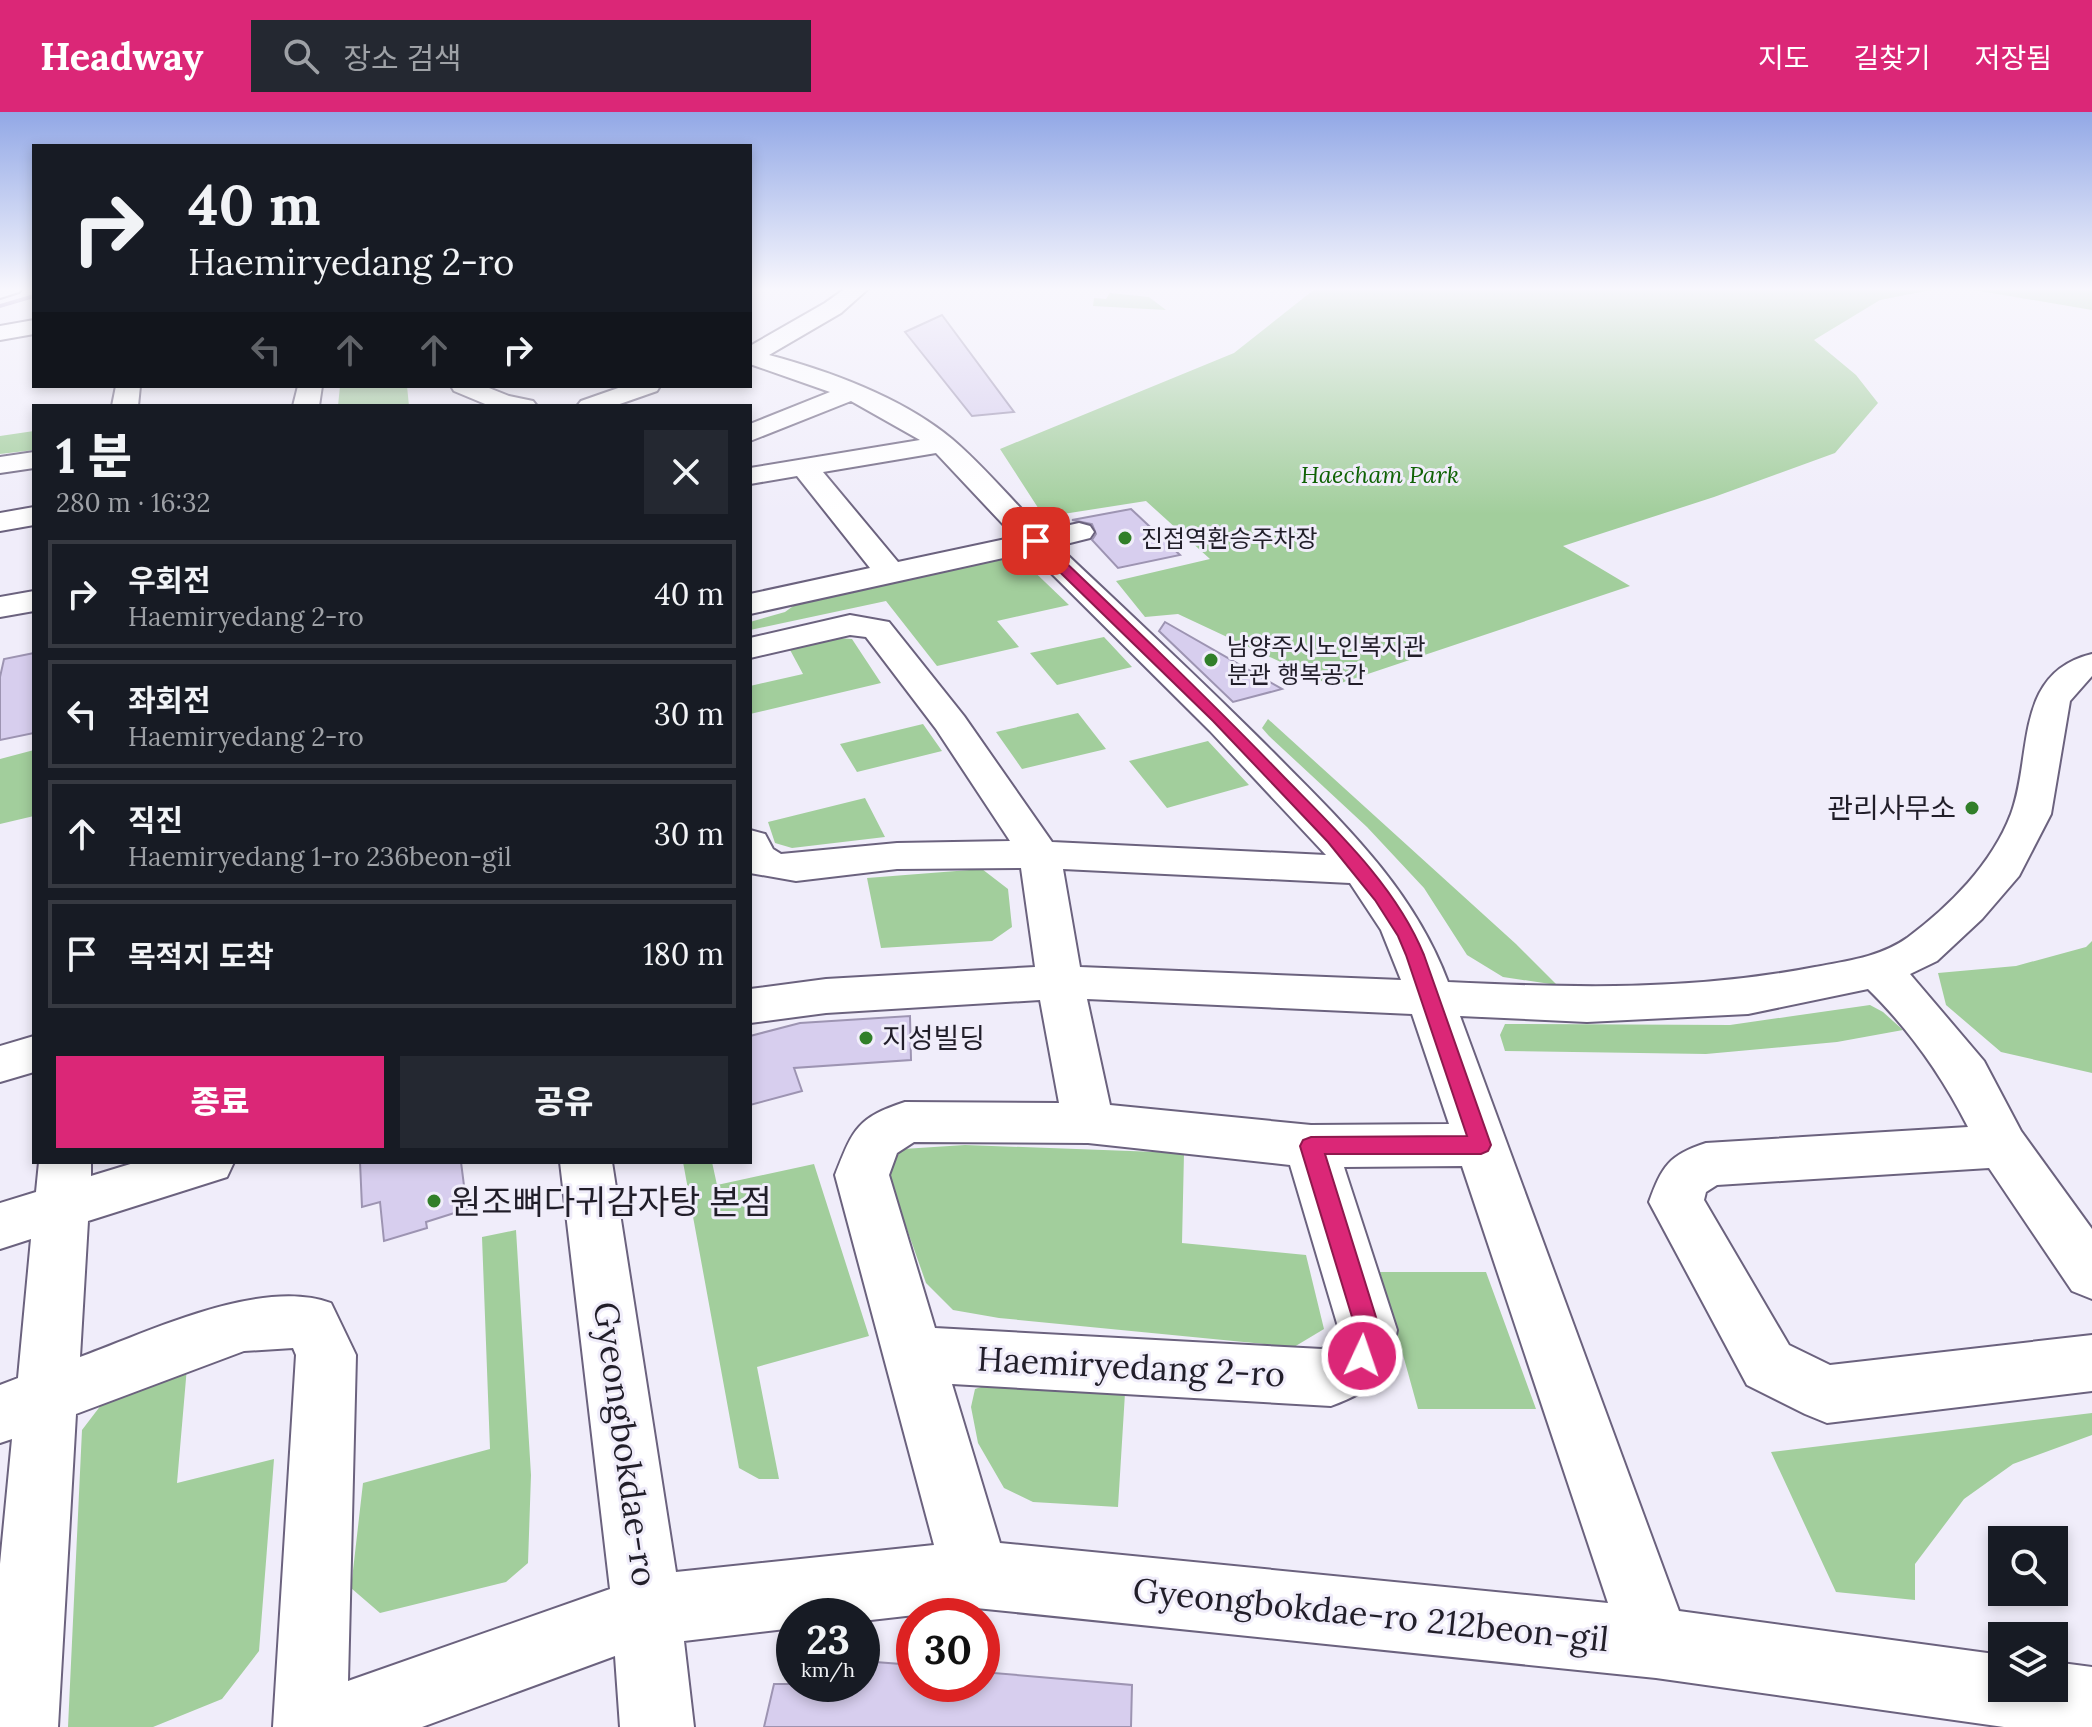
<!DOCTYPE html>
<html lang="ko">
<head>
<meta charset="utf-8">
<style>
  body { margin:0; font-family:Lora,"Noto Sans KR",serif; background:#242831; color:#f1f3f6; height:100vh; display:flex; flex-direction:column; font-size:30px; white-space:nowrap }
  * { box-sizing:border-box; margin:0 }
  p { font-size:26px; color:#9ea1a6 }
  .icon { flex:none; width:44px; height:44px; fill:none; stroke:currentColor; stroke-width:2; stroke-linecap:round; stroke-linejoin:round }
  .map { position:relative; flex:1; overflow:hidden }
  .details { position:absolute; left:32px; top:292px; width:720px; height:760px; display:flex; flex-direction:column; background:#171b24; border-radius:0px; box-shadow:0 4px 12px #0003 }
  .details>* { flex:none }
  .banner { position:absolute; left:32px; top:32px; width:720px; height:244px; border-radius:0px; box-shadow:0 4px 12px #0003; background:#171b24; color:#f1f3f6; overflow:hidden }
  .controls { position:absolute; left:1988px; top:1414px; display:grid; gap:16px }
  .controls a { display:grid; place-items:center; width:80px; height:80px; border-radius:0px; background:#171b24; box-shadow:0 4px 12px #0003; font-size:40px }
  .speed { position:absolute; left:776px; top:1486px; display:flex; gap:16px; font-size:40px; font-weight:700; text-align:center }
  .speed>* { display:grid; place-content:center; width:104px; height:104px; border-radius:50%; background:#171b24; box-shadow:0 4px 12px #0003; line-height:1 }
  .speed small { font-size:20px; font-weight:400 }
  .speed .limit { border:12px solid #d22; background:#fff; color:#111 }
  .pin { position:absolute; display:grid; place-items:center; width:68px; height:68px; color:#fff; margin:-34px; border-radius:16px; box-shadow:0 4px 12px #0006 }
  .me { position:absolute; width:88px; margin:-44px; rotate:3deg; stroke-linejoin:round; filter:drop-shadow(0 0 6px #0008) }
  .turn { display:flex; align-items:center; gap:28px; height:168px; padding:0 24px; font-size:36px }
  .turn .icon { width:104px; height:104px; stroke-width:2.5 }
  .turn b { display:block; font-size:56px; line-height:68px }
  .lanes { display:flex; align-items:center; height:76px; padding:0 24px; background:#0003; justify-content:center; gap:40px; direction:ltr }
  .lanes .off { opacity:.35 }
  .round { display:grid; place-items:center; flex:none; width:84px; height:84px; border-radius:0px; background:#242831 }
  .summary { display:flex; align-items:center; justify-content:space-between; height:136px; padding:0 24px }
  h1 { font-size:48px; font-weight:800; line-height:60px }
  .cta { display:flex; gap:16px; margin-top:auto; padding:16px 24px }
  .cta a { flex:1; height:92px; border-radius:0px; background:#db2777; color:#fff; font-size:32px; font-weight:800; line-height:92px; text-align:center }
  .cta a+a { background:#242831; color:#f1f3f6 }
  ul { padding:0; list-style:none }
  li { display:flex; align-items:center; gap:24px; height:108px; margin:0 16px 12px; padding:0 8px; border:4px solid #363941; border-radius:0px }
  li div { flex:1 }
  li b { display:block; font-size:30px }
  li em { font-style:normal }
  header { display:flex; align-items:center; gap:48px; box-sizing:border-box; height:112px; padding:0 40px; background:#db2777; color:#fff }
  header strong { font-size:38px }
  nav { display:flex; gap:44px; margin-inline-start:auto; font-size:28px }
  .search { width:560px; height:72px; background:#242831; display:flex; align-items:center; gap:20px; box-sizing:border-box; padding:0 28px; border-radius:0px; color:#9ea1a6; font-size:30px }
  .map>svg:first-child { display:block }
  .green { fill:#a2ce9c }
  .lines { fill:none; stroke-linecap:round; stroke-linejoin:round }
  .stream { fill:#8673aa; fill-rule:evenodd }
  .building { fill:#d7ceee; stroke:#9d94b2; stroke-width:2 }
  .minor-casing { stroke:#6b627e; stroke-width:4 }
  .minor { fill:#fff; fill-rule:evenodd }
  .route { fill:#db2777; stroke:#8e194d; stroke-width:2 }
  .poi-dot { fill:#317f29; stroke:#f0edfa; stroke-width:3 }
  .labels { text-anchor:middle; dominant-baseline:central; stroke-width:6; stroke-linejoin:round; paint-order:stroke }
  .far-park-label { font-size:24px; font-style:italic; fill:#0f6205; stroke:#f0edfa }
  .far-poi-label { font-size:24px; fill:#211e29; stroke:#f0edfa; text-anchor:start }
  .poi-label { font-size:28px; fill:#211e29; stroke:#f0edfa; text-anchor:end }
  .near-poi-label { font-size:34px; fill:#211e29; stroke:#f0edfa; text-anchor:start }
  .near-street-label { font-size:34px; fill:#211e29; stroke:#f0edfa }
</style>
</head>
<body>
<header>
<strong>Headway</strong>
<div class="search"><svg class="icon" aria-label="search" viewBox="0 0 24 24"><circle cx="10" cy="10" r="6"/><path d="M15 15l6 6"/></svg>장소 검색</div>
<nav><a>지도</a><a>길찾기</a><a>저장됨</a></nav>
</header>
<div class="map">
<svg width="2092" height="1615" viewBox="0 0 2092 1615">
  <rect width="100%" height="100%" fill="#f0edfa"/>
  <path class="green" d="M 1316,176 L 1941,176 L 1880,188 L 1814,228 L 1856,263 L 1878,291 L 1835,341 L 1714,385 L 1563,434 L 1630,474 L 1332,574 L 1178,502 L 1145,505 L 1116,469 L 1210,447 L 1146,389 L 1044,405 L 1000,337 L 1234,241 Z
    M 1962,176 L 2082,176 L 2092,179 L 2092,198 Z
    M 1110,181 L 1149,185 L 1166,198 L 1093,194 L 1094,186 L 1106,187 Z
    M 340,274 L 407,274 L 409,294 L 338,294 Z
    M 34,319 L 34,338 L 0,342 L 0,324 Z
    M 1009,446 L 1021,447 L 1069,493 L 997,509 L 1019,535 L 937,554 L 886,489 L 750,518 L 750,510 L 785,500 L 796,492 Z
    M 1104,525 L 1132,555 L 1057,573 L 1030,541 Z
    M 838,526 L 852,527 L 881,571 L 750,602 L 750,574 L 803,562 L 789,536 Z
    M 1078,601 L 1106,637 L 1022,657 L 996,620 Z
    M 1268,607 L 1516,832 L 1557,873 L 1503,865 L 1467,843 L 1424,776 L 1367,715 L 1269,624 L 1262,616 Z
    M 923,612 L 942,639 L 857,660 L 840,632 Z
    M 1208,629 L 1249,673 L 1167,696 L 1129,649 Z
    M 34,638 L 34,704 L 0,712 L 0,647 Z
    M 865,686 L 885,725 L 792,736 L 775,731 L 768,710 Z
    M 982,757 L 1008,777 L 1012,815 L 992,829 L 881,836 L 867,766 Z
    M 2092,829 L 2092,961 L 2001,940 L 1946,893 L 1938,861 L 2016,854 L 2086,835 Z
    M 1870,893 L 1883,900 L 1903,918 L 1837,930 L 1706,942 L 1505,939 L 1500,923 L 1505,912 L 1730,913 Z
    M 965,1033 L 1184,1041 L 1182,1131 L 1306,1143 L 1324,1217 L 1294,1235 L 999,1206 L 953,1198 L 926,1171 L 884,1052 L 903,1037 Z
    M 683,1050 L 712,1050 L 717,1073 L 814,1052 L 869,1224 L 757,1255 L 779,1367 L 759,1367 L 739,1356 Z
    M 516,1118 L 531,1363 L 528,1451 L 506,1470 L 380,1501 L 351,1476 L 363,1371 L 490,1337 L 482,1125 Z
    M 1380,1160 L 1486,1160 L 1536,1297 L 1418,1297 Z
    M 187,1255 L 177,1371 L 274,1347 L 259,1539 L 222,1587 L 153,1615 L 68,1615 L 82,1318 L 111,1280 Z
    M 990,1272 L 1125,1281 L 1118,1395 L 1033,1390 L 1004,1376 L 978,1331 L 971,1295 L 975,1277 Z
    M 2092,1301 L 2092,1323 L 2013,1352 L 1964,1387 L 1915,1452 L 1915,1488 L 1836,1480 L 1771,1340 Z"/>
  <g class="lines">
    <path class="stream" d="M 34,182 L 34,186 L 0,196 L 0,192 Z"/>
  </g>
  <path class="building" d="M 942,203 L 1014,300 L 972,304 L 905,220 Z
    M 1131,397 L 1180,443 L 1118,456 L 1092,428 L 1096,422 L 1092,412 L 1072,408 Z
    M 1165,510 L 1282,577 L 1233,590 L 1159,519 Z
    M 34,541 L 34,621 L 0,628 L 0,565 L 4,547 Z
    M 910,904 L 911,948 L 794,956 L 802,979 L 750,993 L 750,924 L 800,911 Z
    M 360,1050 L 461,1050 L 467,1097 L 426,1110 L 427,1116 L 384,1129 L 380,1090 L 362,1095 Z
    M 862,1549 L 914,1553 L 914,1572 L 982,1572 L 982,1560 L 1132,1573 L 1131,1615 L 764,1615 L 774,1572 L 862,1572 Z"/>
  <g class="lines">
    <g class="minor-casing">
      <path id="minor" d="M 0,176 L 22,176 L 19,180 L 0,186 Z
        M 846,176 L 869,176 L 841,201 L 769,243 C 832,260 901,285 952,327 C 985,355 1012,389 1043,419 L 1079,411 L 1090,414 L 1094,420 L 1090,426 L 1058,434 C 1130,502 1203,570 1273,640 C 1342,710 1413,776 1448,870 C 1573,876 1691,879 1815,855 C 1847,849 1880,845 1907,826 C 1949,795 1992,752 2011,702 C 2033,643 2013,561 2092,542 L 2092,564 L 2070,589 L 2051,702 L 2019,764 L 1982,807 L 1937,849 L 1910,862 L 1984,949 L 2021,1019 L 2092,1117 L 2092,1187 L 2072,1179 L 1989,1056 L 1717,1073 L 1706,1080 L 1704,1088 L 1789,1233 L 1830,1253 L 2092,1223 L 2092,1279 L 1827,1311 L 1805,1302 L 1747,1273 L 1649,1090 C 1662,1054 1669,1043 1706,1031 L 1968,1015 C 1942,964 1909,917 1868,877 L 1748,902 L 1587,910 L 1460,904 L 1679,1499 L 2002,1543 L 2002,1576 L 2054,1576 L 2054,1550 L 2092,1555 L 2092,1615 L 2004,1615 L 1656,1566 L 976,1496 L 862,1509 L 862,1504 L 794,1504 L 794,1516 L 684,1529 L 694,1615 L 620,1615 L 615,1544 L 422,1615 L 273,1615 L 296,1243 L 293,1236 L 244,1239 L 76,1302 L 58,1615 L 0,1615 L 0,1452 L 12,1327 L 0,1331 L 0,1273 L 18,1266 L 31,1127 L 0,1137 L 0,1091 L 36,1080 L 39,1050 L 91,1050 L 91,1064 L 137,1050 L 234,1050 L 227,1065 L 88,1109 L 80,1245 C 148,1220 261,1165 331,1191 L 356,1243 L 348,1569 L 610,1477 L 560,1050 L 612,1050 L 676,1460 L 934,1433 L 835,1063 C 853,1018 856,1006 905,990 L 1059,991 L 1040,888 L 826,901 L 750,911 L 750,877 L 826,867 L 1035,855 L 1021,756 L 897,757 L 796,769 L 750,761 L 750,718 L 765,722 L 773,737 L 781,742 L 897,731 L 1010,729 L 936,617 L 866,525 L 850,523 L 750,546 L 750,526 L 850,503 L 889,510 L 964,604 L 1052,730 L 1326,743 L 1210,619 L 1030,440 L 750,502 L 750,482 L 870,456 L 797,364 L 750,372 L 750,356 L 920,328 L 851,289 L 750,329 L 750,312 L 830,280 L 750,252 L 750,234 L 825,191 ZM 936,341 L 1015,425 L 898,450 L 823,360 ZM 1063,757 L 1350,771 L 1381,818 L 1401,868 L 1080,855 ZM 1087,887 L 1412,902 L 1449,1012 L 1311,1013 L 1110,993 ZM 914,1030 L 1088,1031 L 1290,1053 L 1339,1218 L 1336,1228 L 1322,1237 L 935,1216 L 889,1063 L 897,1041 ZM 1462,1054 L 1608,1491 L 1000,1431 L 952,1272 L 1331,1294 C 1376,1277 1388,1264 1397,1218 L 1344,1055 Z
        M 34,208 L 34,222 L 0,228 L 0,214 Z
        M 116,274 L 140,274 L 138,294 L 112,294 Z
        M 298,274 L 322,274 L 319,294 L 293,294 Z
        M 451,274 L 484,274 L 509,284 L 533,289 L 537,294 L 490,294 L 454,279 Z
        M 624,274 L 660,274 L 657,279 L 614,294 L 577,294 L 581,289 Z
        M 34,340 L 34,356 L 0,361 L 0,345 Z
        M 34,395 L 34,413 L 0,419 L 0,401 Z
        M 34,479 L 34,499 L 0,505 L 0,485 Z
        M 34,924 L 34,960 L 0,970 L 0,934 Z"/>
    </g>
    <use href="#minor" class="minor"/>
  </g>
  <linearGradient id="sky" x2="0" y2="1"><stop stop-color="#92a8e6"/><stop offset="0.44" stop-color="#f8f7fd"/><stop offset="1" stop-color="#f8f7fd" stop-opacity="0"/></linearGradient>
  <rect width="2092" height="402" fill="url(#sky)"/>
  <path class="route" d="M 1031,426 L 1040,426 C 1123,505 1206,584 1285,666 C 1336,718 1396,774 1424,843 L 1491,1033 L 1488,1039 L 1481,1042 L 1325,1042 L 1380,1218 L 1371,1252 L 1362,1255 L 1353,1252 L 1350,1244 L 1356,1218 L 1300,1034 L 1303,1028 L 1311,1025 L 1467,1024 L 1406,843 L 1398,824 L 1375,788 L 1328,730 L 1213,609 L 1031,432 Z"/>
  <g class="poi-dot">
    <circle cx="1125" cy="426" r="8"/>
    <circle cx="1211" cy="548" r="8"/>
    <circle cx="1972" cy="696" r="8"/>
    <circle cx="866" cy="926" r="8"/>
    <circle cx="434" cy="1089" r="8"/>
  </g>
  <g class="labels">
    <g class="far-park-label">
      <text x="1380" y="362">Haecham Park</text>
    </g>
    <g class="far-poi-label">
      <text x="1141" y="426">진접역환승주차장</text>
      <text x="1227" y="534">남양주시노인복지관<tspan x="1227" dy="28">분관 행복공간</tspan></text>
    </g>
    <g class="poi-label">
      <text x="1956" y="696">관리사무소</text>
      <text x="882" y="926" text-anchor="start">지성빌딩</text>
    </g>
    <g class="near-poi-label">
      <text x="450" y="1089">원조뼈다귀감자탕 본점</text>
    </g>
    <g class="near-street-label">
      <text transform="translate(1131 1254) rotate(3)">Haemiryedang 2-ro</text>
      <text transform="translate(626 1332) rotate(82)">Gyeongbokdae-ro</text>
      <text transform="translate(1371 1502) rotate(6)">Gyeongbokdae-ro 212beon-gil</text>
    </g>
  </g>
</svg>
<div class="controls">
<a><svg class="icon" aria-label="search" viewBox="0 0 24 24"><circle cx="10" cy="10" r="6"/><path d="M15 15l6 6"/></svg></a>
<a><svg class="icon" aria-label="layers" viewBox="0 0 24 24"><path d="M12 4l9 5-9 5-9-5zM3 14l9 5 9-5"/></svg></a>
</div>
<div class="speed"><div>23<small>km/h</small></div><div class="limit">30</div></div>
<div class="pin" style="left:1036px;top:429px;background:#d93025"><svg class="icon" aria-label="arrive" viewBox="0 0 24 24"><path d="M6 21V4h12l-3 4 3 4H6"/></svg></div>
<svg class="me" style="left:1362px;top:1244px" viewBox="-20 -20 40 40"><circle r="17" fill="#db2777" stroke="#fff" stroke-width="3"/><path d="M0-11L8 9 0 5-8 9z" fill="#fff"/></svg>
<div class="banner">
<div class="turn"><svg class="icon" aria-label="right" viewBox="0 0 24 24"><path d="M7 20v-9h11M14 6l5 5-5 5"/></svg><div><b>40 m</b>Haemiryedang 2-ro</div></div>
<div class="lanes"><svg class="icon off" aria-label="left" viewBox="0 0 24 24"><path d="M17 20v-9H6M10 6l-5 5 5 5"/></svg><svg class="icon off" aria-label="ahead" viewBox="0 0 24 24"><path d="M12 20V5M6 11l6-6 6 6"/></svg><svg class="icon off" aria-label="ahead" viewBox="0 0 24 24"><path d="M12 20V5M6 11l6-6 6 6"/></svg><svg class="icon" aria-label="right" viewBox="0 0 24 24"><path d="M7 20v-9h11M14 6l5 5-5 5"/></svg></div>
</div>
<section class="details">
<div class="summary"><div><h1>1 분</h1><p>280 m · 16:32</p></div><a class="round"><svg class="icon" aria-label="close" viewBox="0 0 24 24"><path d="M6 6l12 12M18 6L6 18"/></svg></a></div>
<ul>
<li><svg class="icon" aria-label="right" viewBox="0 0 24 24"><path d="M7 20v-9h11M14 6l5 5-5 5"/></svg><div><b>우회전</b><p>Haemiryedang 2-ro</p></div><em>40 m</em></li>
<li><svg class="icon" aria-label="left" viewBox="0 0 24 24"><path d="M17 20v-9H6M10 6l-5 5 5 5"/></svg><div><b>좌회전</b><p>Haemiryedang 2-ro</p></div><em>30 m</em></li>
<li><svg class="icon" aria-label="ahead" viewBox="0 0 24 24"><path d="M12 20V5M6 11l6-6 6 6"/></svg><div><b>직진</b><p>Haemiryedang 1-ro 236beon-gil</p></div><em>30 m</em></li>
<li><svg class="icon" aria-label="arrive" viewBox="0 0 24 24"><path d="M6 21V4h12l-3 4 3 4H6"/></svg><div><b>목적지 도착</b></div><em>180 m</em></li>
</ul>
<div class="cta"><a>종료</a><a>공유</a></div>
</section>
</div>
</body>
</html>
